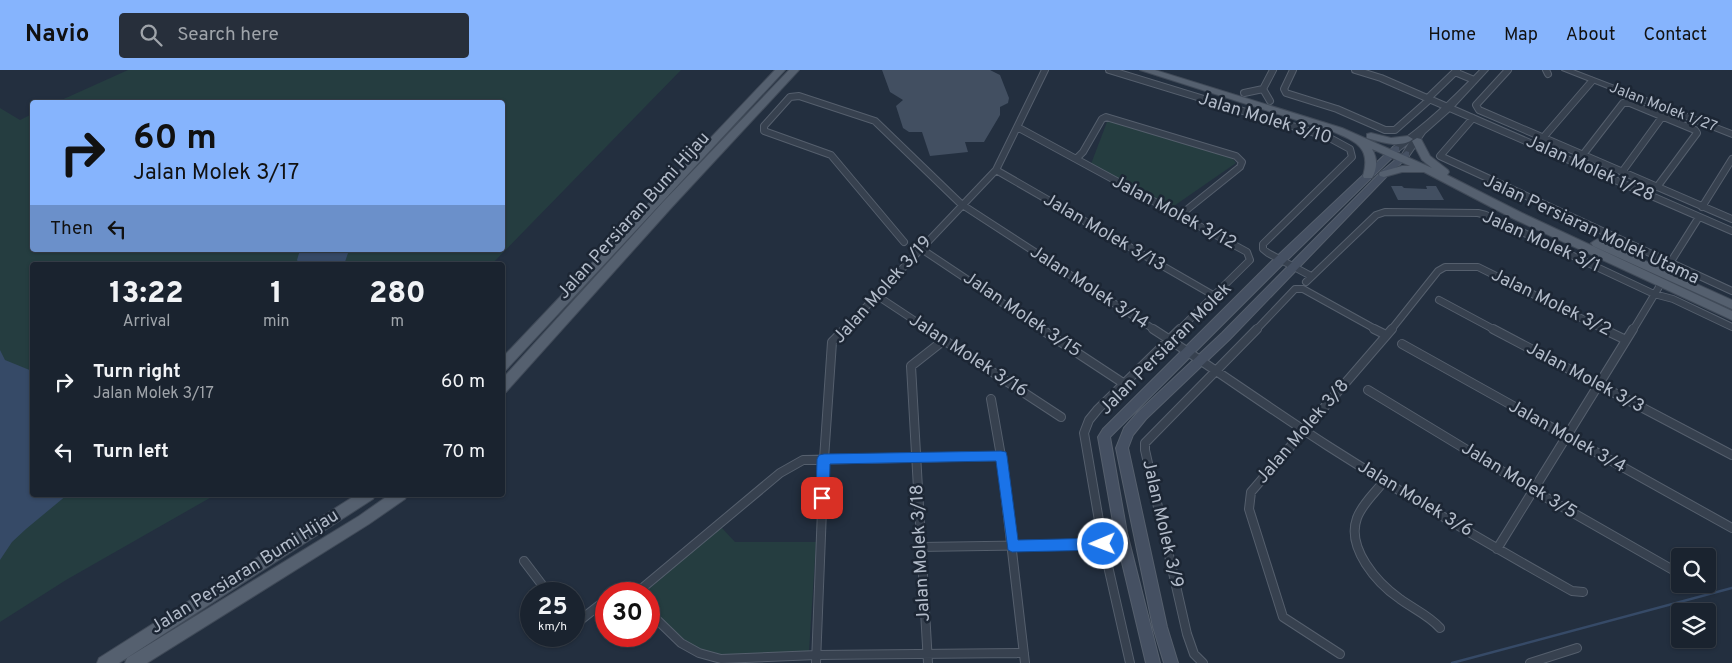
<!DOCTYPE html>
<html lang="en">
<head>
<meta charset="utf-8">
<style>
  body { margin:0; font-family:Overpass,sans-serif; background:#272f3b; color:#f1f3f6; height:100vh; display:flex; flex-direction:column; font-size:19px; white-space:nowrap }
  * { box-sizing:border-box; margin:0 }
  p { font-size:16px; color:#9fa4aa }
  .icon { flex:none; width:28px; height:28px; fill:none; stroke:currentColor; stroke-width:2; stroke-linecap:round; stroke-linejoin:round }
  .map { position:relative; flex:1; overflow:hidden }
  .sheet { position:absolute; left:30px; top:192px; width:475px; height:235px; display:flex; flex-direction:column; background:#1a232f; border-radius:5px; box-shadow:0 1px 4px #0004,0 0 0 1px #38404b }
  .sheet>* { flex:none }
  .hud { position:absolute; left:30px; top:30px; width:475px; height:152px; border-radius:5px; box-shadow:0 1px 4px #0004,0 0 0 1px #38404b; background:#86b4fd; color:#111; overflow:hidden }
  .fabs { position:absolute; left:1671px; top:478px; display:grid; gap:10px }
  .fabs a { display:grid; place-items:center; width:45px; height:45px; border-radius:5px; background:#1a232f; box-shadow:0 1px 4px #0004,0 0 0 1px #38404b; font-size:25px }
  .speed { position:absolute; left:520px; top:512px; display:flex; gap:10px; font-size:25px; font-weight:700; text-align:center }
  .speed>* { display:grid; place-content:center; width:65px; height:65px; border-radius:50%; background:#1a232f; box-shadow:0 1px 4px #0004,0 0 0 1px #38404b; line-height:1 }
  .speed small { font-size:12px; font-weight:400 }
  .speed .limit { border:8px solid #d22; background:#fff; color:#111 }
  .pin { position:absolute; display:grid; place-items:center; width:42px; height:42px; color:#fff; margin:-21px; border-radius:10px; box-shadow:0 2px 8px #0006 }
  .me { position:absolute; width:55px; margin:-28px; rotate:269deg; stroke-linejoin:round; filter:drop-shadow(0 0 4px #0008) }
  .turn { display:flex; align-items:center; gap:18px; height:105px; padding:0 20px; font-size:22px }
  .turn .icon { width:65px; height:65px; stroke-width:2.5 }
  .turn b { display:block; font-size:35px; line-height:42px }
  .then { display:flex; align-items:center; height:48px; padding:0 20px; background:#0003; gap:10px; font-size:19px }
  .eta { display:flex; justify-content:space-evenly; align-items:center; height:85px; text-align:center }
  .eta b { font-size:30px; font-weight:800; line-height:35px }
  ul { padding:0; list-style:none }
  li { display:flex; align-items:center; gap:15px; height:70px; padding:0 20px }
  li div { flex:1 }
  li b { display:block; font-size:19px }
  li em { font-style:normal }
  header { display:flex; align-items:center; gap:30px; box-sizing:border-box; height:70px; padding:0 25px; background:#86b4fd; color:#111 }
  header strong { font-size:24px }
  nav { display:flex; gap:28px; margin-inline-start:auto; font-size:18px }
  .search { width:350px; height:45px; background:#272f3b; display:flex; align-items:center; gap:12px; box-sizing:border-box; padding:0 18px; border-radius:5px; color:#9fa4aa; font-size:19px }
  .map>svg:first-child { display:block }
  .green { fill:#253d40 }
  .water { fill:#364a67 }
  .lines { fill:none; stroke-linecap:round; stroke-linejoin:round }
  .stream { stroke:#364a67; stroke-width:2.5 }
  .building { fill:#424f61 }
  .minor-far1-casing { stroke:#555f6d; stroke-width:8 }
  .minor-casing { stroke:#555f6d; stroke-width:10 }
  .tertiary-casing { stroke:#555f6d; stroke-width:2 }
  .secondary-casing { stroke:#555f6d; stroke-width:2 }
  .primary-casing { stroke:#404a58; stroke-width:2 }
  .minor-far1 { stroke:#37414f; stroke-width:6 }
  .minor { stroke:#37414f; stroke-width:8 }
  .tertiary { fill:#37414f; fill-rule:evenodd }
  .secondary { fill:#455062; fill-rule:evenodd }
  .primary { fill:#55606f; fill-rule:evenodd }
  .route { fill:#1a73e8; stroke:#114b97 }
  .labels { text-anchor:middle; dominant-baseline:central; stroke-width:5; stroke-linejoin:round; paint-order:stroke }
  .far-street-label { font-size:15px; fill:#b3bcca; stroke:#1c2634 }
  .street-label { font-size:18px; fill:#b3bcca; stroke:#1c2634 }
</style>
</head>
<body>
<header>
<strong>Navio</strong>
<div class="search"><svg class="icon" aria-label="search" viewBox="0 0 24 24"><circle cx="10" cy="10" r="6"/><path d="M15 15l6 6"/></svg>Search here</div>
<nav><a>Home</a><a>Map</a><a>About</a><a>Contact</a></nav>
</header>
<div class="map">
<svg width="1732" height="593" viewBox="0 0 1732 593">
  <rect width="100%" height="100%" fill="#232f3f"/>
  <path class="green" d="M 128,0 L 681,0 L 491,195 L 32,195 L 32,425 L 215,425 L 66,510 L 0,552 L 0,38 L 20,50 L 32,44 L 32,180 L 502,180 L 502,32 L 57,32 Z
    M 1112,50 L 1232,88 L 1236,93 L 1171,138 L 1091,94 L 1107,52 Z
    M 721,457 L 735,472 L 816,472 L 809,582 C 780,583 719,591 695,577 C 677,568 663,551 649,537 L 649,524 L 643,524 Z"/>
  <path class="water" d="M 300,180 L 349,180 L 344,195 L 300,195 L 297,190 Z
    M 0,280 L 5,290 L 32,301 L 32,425 L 67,425 L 26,459 L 12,472 L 0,490 Z"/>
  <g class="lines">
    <path class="stream" d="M 1452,593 L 1732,518"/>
  </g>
  <path class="building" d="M 882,0 L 990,0 L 1000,5 L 1009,28 L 1008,33 L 1000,37 L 1000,45 L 984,72 L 965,72 L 968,82 L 930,86 L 922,62 L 909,62 L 903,58 L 896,36 L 903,30 L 890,22 Z
    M 1391,116 L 1402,116 L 1404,118 L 1427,119 L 1426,116 L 1436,116 L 1444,130 L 1398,130 Z"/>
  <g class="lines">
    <g class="minor-far1-casing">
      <path id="minor-far1" d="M 1109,0 L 1328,67 L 1350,79 L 1352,87 L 1263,174 L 1263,179 L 1268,183 L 1311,206
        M 1293,0 L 1284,19 L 1286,23 L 1337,39 L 1385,60 L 1395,60 L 1429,30
        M 1355,0 L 1381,8 L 1732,161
        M 1508,0 L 1476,35 L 1479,40 L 1732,149
        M 1546,0 L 1548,4
        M 1455,2 L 1474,10
        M 1263,19 L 1270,31
        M 1244,23 L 1263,19 L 1273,0
        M 1427,29 L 1457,0
        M 1473,48 L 1440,86 L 1732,221
        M 1019,58 L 1247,182 L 1250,190 L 1179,260
        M 1542,69 L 1592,11
        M 1582,86 L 1623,33 L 1630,33 L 1695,60 L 1697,63 L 1657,117
        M 1076,89 L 1083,82 L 1102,49 L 1106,47 L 1236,86 L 1242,92 L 1240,97 L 1179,146
        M 996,100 L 1213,225
        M 1622,102 L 1662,47
        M 1702,137 L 1732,89
        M 904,172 L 831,85 L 764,61 L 764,56 L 790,27 L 799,26 L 875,51 L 961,134 L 1155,260
        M 920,178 L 1043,260
        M 1665,204 L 1665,201 L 1699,147
        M 1306,212 L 1376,145 L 1385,142 L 1478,143 L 1486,145 L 1654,224 L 1673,229 L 1732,257
        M 876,225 L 929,260
        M 1439,230 L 1495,260
        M 844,260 L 996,100 L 1045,0
        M 1256,260 L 1295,219 L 1303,219 L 1377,260
        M 1391,260 L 1438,201 L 1445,197 L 1478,197 L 1605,260
        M 1633,260 L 1659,217 L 1659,212"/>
    </g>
    <g class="minor-casing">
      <path id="minor" d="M 927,259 L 1061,347
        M 1041,259 L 1123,313
        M 1153,259 C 1212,297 1269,338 1328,376 C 1408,427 1490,475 1572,521 L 1583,522
        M 1374,259 L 1386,265
        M 1493,259 L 1732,385
        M 1603,259 L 1626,270
        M 1402,274 L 1732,458
        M 1368,320 L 1533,420 L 1673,500
        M 991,329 L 1001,386 L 1025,593
        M 1384,411 C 1375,423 1362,434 1357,448 C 1346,478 1377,513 1400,529 C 1412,538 1430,546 1440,558
        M 920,477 L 1103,474
        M 1497,479 L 1633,259
        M 524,491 L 549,524
        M 615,524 L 628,516 L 640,520
        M 639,524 L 640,520 L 780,403 L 803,390 L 1001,386
        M 649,542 L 681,573 L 699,583 L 721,589 L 817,585 L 1024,583
        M 574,555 L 606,530
        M 1340,584 L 1283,547 L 1249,439 L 1251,422 L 1392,259
        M 816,593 L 824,389 L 832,272 L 845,259
        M 928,593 L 911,296 L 944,270
        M 1130,593 L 1103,474 L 1084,363 L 1089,350 L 1098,339 L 1180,259
        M 1203,593 L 1194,584 L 1187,564 L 1145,380 L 1145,373 L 1257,259
        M 1530,593 L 1577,578"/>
    </g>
    <g class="tertiary-casing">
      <path id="tertiary" d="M 1480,0 L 1488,0 L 1451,40 L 1425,63 L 1409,86 L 1406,87 L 1402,84 L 1409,73 L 1399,81 L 1393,81 L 1393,77 C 1426,54 1452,29 1480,0 Z
        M 1562,0 L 1573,0 L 1732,61 L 1732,67 Z"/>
    </g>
    <g class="secondary-casing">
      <path id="secondary" d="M 1396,76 L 1399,77 L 1399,81 L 1280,197 L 1110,367 L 1127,463 L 1160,593 L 1146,593 L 1115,463 L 1098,367 L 1103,359 L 1272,191 L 1393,77 Z
        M 1406,81 L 1409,82 L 1409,86 L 1387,106 L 1230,269 L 1146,349 L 1133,365 L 1128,378 L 1167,557 L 1178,593 L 1164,593 L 1153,557 L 1116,378 L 1124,358 L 1138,342 L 1222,263 L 1381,102 Z"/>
    </g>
    <g class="primary-casing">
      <path id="primary" d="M 775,0 L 785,0 L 506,300 L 502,302 L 502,288 Z
        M 789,0 L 799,0 L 672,137 L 506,322 L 502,323 L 502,309 L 664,131 Z
        M 1140,0 L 1155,0 L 1342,58 L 1432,98 L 1422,90 L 1412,71 L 1417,68 L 1421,69 L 1430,86 L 1448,100 L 1449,102 L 1447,105 L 1522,143 L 1732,241 L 1732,250 L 1514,149 L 1424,102 L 1402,102 L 1384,107 L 1380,106 L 1379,104 L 1380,102 L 1402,96 L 1410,96 L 1372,79 C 1378,89 1377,99 1372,108 L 1364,108 L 1363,106 C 1371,78 1357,72 1334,62 Z
        M 1371,63 L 1391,68 L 1408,66 L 1413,69 C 1401,79 1381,72 1367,68 L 1367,64 Z
        M 1597,169 L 1732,230 L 1732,239 L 1593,176 L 1591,173 Z
        M 356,425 L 375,425 L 373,429 L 119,593 L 97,593 L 99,588 Z
        M 389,425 L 407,425 L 405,429 L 369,454 L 147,593 L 125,593 L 127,588 L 359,446 Z"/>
    </g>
    <use href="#minor-far1" class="minor-far1"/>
    <use href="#minor" class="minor"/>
    <use href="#tertiary" class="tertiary"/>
    <use href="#secondary" class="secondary"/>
    <use href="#primary" class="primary"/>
  </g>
  <path class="route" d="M 1001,381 L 1006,382 L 1007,386 L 1018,470 L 1103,468 L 1108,470 L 1110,474 L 1108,478 L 1103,480 L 1012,482 L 1008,480 L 996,391 L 830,394 L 829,428 L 827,432 L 822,433 L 818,432 L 816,428 L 817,389 L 819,385 L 824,384 Z"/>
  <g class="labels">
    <g class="far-street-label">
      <text transform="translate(1663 38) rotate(21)">Jalan Molek 1/27</text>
    </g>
    <g class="street-label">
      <text transform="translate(1265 49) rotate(17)">Jalan Molek 3/10</text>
      <text transform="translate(1590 99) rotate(24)">Jalan Molek 1/28</text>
      <text transform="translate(1174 143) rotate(28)">Jalan Molek 3/12</text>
      <text transform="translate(634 146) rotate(-48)">Jalan Persiaran Bumi Hijau</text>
      <text transform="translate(1591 160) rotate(25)">Jalan Persiaran Molek Utama</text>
      <text transform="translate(1104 163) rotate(30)">Jalan Molek 3/13</text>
      <text transform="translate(1541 172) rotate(24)">Jalan Molek 3/1</text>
      <text transform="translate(1089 218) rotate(33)">Jalan Molek 3/14</text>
      <text transform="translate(883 220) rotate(-48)">Jalan Molek 3/19</text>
      <text transform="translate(1551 233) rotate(26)">Jalan Molek 3/2</text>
      <text transform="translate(1022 245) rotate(34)">Jalan Molek 3/15</text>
      <text transform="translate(1166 279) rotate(-45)">Jalan Persiaran Molek</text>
      <text transform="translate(968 286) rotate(33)">Jalan Molek 3/16</text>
      <text transform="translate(1585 308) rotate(28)">Jalan Molek 3/3</text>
      <text transform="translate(1303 362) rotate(-49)">Jalan Molek 3/8</text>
      <text transform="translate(1567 367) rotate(29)">Jalan Molek 3/4</text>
      <text transform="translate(1519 411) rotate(31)">Jalan Molek 3/5</text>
      <text transform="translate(1415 429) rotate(31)">Jalan Molek 3/6</text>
      <text transform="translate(1162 454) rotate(77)">Jalan Molek 3/9</text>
      <text transform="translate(921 483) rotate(-93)">Jalan Molek 3/18</text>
      <text transform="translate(245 502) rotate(-32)">Jalan Persiaran Bumi Hijau</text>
    </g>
  </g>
</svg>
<div class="fabs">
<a><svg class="icon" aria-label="search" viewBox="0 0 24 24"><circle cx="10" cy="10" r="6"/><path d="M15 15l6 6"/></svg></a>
<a><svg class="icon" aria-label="layers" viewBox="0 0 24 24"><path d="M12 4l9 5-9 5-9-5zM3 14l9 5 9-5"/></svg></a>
</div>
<div class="speed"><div>25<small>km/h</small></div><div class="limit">30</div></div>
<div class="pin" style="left:822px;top:428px;background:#d93025"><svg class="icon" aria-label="arrive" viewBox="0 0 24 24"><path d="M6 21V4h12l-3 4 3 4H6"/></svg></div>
<svg class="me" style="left:1103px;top:474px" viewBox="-20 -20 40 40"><circle r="17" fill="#1a73e8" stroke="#fff" stroke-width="3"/><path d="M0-11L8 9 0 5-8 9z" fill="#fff"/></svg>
<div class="hud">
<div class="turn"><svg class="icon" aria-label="right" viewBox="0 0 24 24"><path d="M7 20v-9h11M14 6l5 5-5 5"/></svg><div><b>60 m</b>Jalan Molek 3/17</div></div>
<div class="then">Then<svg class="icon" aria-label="left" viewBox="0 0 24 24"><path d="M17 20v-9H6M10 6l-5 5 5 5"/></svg></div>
</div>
<section class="sheet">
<div class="eta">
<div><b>13:22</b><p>Arrival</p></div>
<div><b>1</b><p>min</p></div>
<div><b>280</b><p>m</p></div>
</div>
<ul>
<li><svg class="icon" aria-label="right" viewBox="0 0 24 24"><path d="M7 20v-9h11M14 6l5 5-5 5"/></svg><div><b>Turn right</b><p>Jalan Molek 3/17</p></div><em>60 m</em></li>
<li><svg class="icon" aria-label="left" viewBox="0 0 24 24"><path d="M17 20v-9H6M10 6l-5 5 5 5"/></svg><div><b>Turn left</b></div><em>70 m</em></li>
</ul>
</section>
</div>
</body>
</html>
